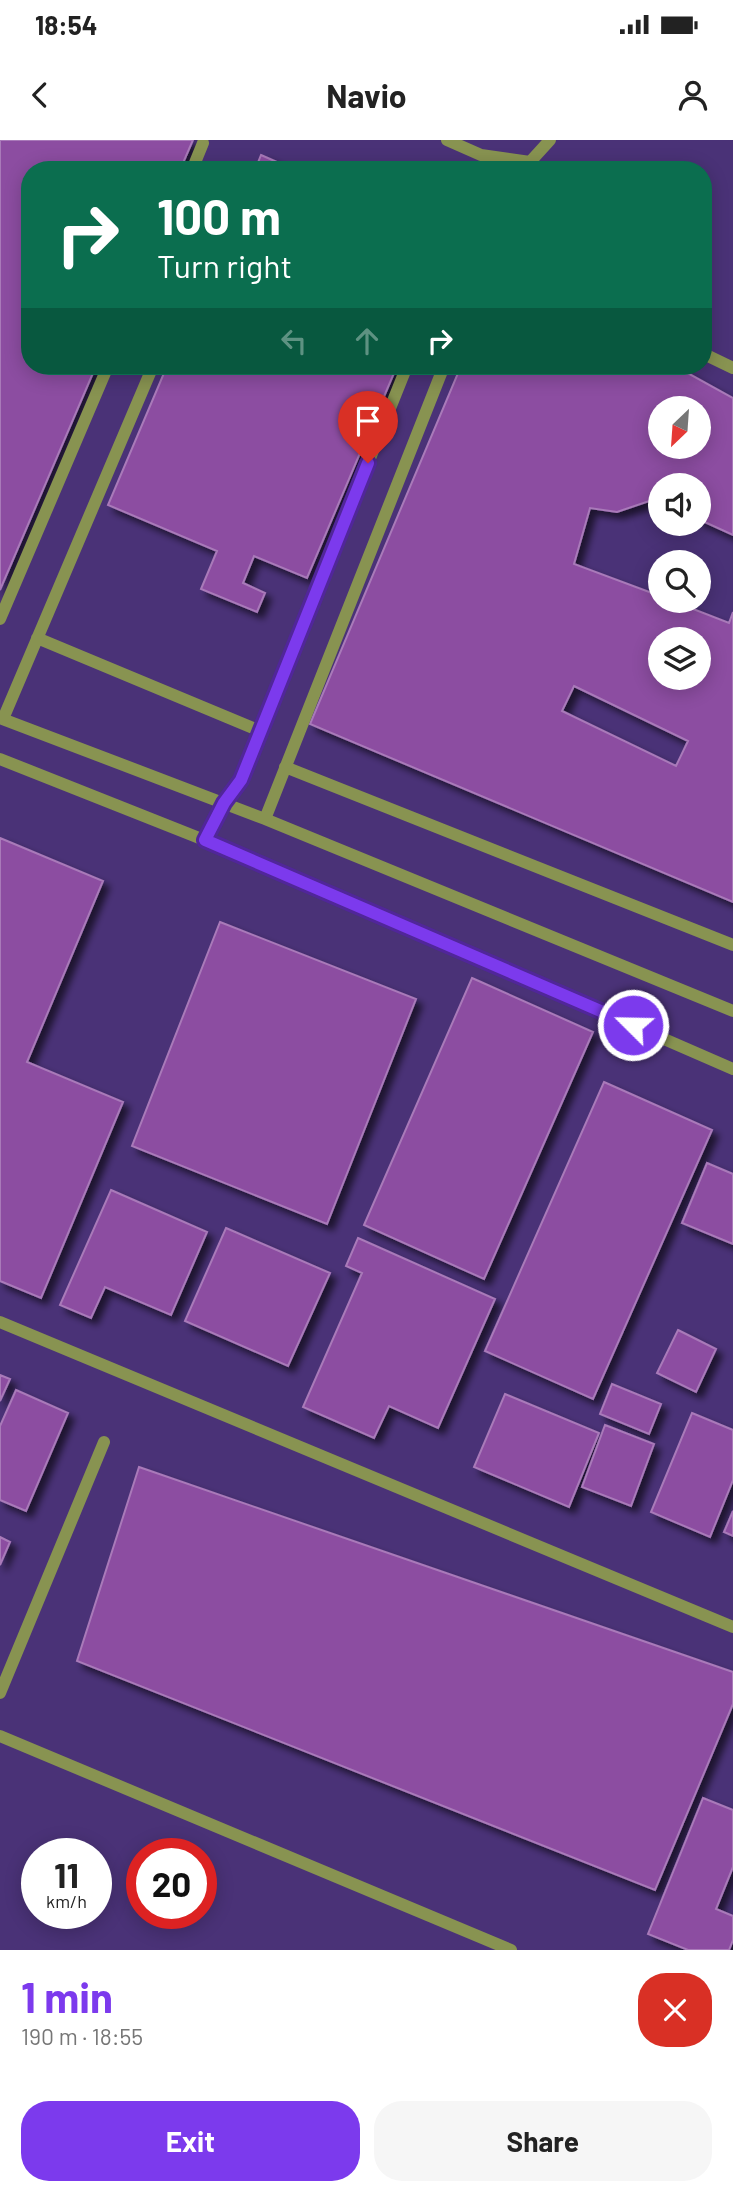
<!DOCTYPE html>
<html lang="en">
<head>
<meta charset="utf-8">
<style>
  body { margin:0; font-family:Barlow,sans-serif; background:#f6f6f6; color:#222; height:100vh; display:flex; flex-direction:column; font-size:26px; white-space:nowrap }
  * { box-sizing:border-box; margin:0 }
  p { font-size:23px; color:#767676 }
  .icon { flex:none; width:38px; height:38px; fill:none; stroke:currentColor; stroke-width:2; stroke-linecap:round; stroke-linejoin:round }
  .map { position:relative; height:1810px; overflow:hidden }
  .side { display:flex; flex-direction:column; background:#fff; flex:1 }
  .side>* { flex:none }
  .banner { position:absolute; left:21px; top:21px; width:691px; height:214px; border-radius:28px; box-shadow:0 4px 18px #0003; background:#0b6e4f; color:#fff; overflow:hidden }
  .needle { width:46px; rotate:205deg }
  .tools { position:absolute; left:648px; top:256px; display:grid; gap:14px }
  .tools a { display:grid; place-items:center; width:63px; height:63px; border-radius:50%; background:#fff; box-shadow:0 4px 18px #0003; font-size:35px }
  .speed { position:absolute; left:21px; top:1698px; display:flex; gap:14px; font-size:35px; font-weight:700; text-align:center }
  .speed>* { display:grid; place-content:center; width:91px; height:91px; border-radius:50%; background:#fff; box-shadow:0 4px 18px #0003; line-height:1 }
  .speed small { font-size:18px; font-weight:400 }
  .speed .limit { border:10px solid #d22; background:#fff; color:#111 }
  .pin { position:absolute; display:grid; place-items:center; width:60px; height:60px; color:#fff; margin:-72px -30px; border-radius:50% 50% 50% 0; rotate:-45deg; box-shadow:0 0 7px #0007 }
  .pin .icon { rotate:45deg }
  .me { position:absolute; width:77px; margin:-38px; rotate:293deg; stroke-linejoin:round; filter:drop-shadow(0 0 5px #0008) }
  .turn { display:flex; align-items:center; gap:24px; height:147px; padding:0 21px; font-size:32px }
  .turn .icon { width:91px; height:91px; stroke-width:2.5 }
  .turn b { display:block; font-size:49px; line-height:60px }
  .lanes { display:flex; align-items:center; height:66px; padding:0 21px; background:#0003; justify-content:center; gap:35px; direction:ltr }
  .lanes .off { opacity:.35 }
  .round { display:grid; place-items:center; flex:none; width:74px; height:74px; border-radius:28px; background:#f6f6f6 }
  .head { display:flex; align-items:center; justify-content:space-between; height:119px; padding:0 21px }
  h1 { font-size:42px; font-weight:700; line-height:52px; color:#7c3aed }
  .action { display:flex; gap:14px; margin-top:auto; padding:14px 21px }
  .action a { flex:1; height:80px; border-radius:28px; background:#7c3aed; color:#fff; font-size:28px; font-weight:700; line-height:80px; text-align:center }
  .action a+a { background:#f6f6f6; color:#222 }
  .status { display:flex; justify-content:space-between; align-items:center; height:49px; padding:0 35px; background:#fff; direction:ltr }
  .status svg { height:19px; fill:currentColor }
  header { display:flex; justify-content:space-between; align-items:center; height:91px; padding:0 21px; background:#fff; font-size:32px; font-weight:700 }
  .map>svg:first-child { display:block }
  .built { fill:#4a3277; fill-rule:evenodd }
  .building { fill:#8c4da1; stroke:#a97ab9; stroke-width:2; fill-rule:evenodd; filter:url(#shadow) }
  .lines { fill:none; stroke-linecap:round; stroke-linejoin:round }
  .lane { stroke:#889351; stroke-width:12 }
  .route-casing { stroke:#51269a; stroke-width:18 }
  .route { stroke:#7c3aed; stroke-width:12 }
</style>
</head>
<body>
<div class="status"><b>18:54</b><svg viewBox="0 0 49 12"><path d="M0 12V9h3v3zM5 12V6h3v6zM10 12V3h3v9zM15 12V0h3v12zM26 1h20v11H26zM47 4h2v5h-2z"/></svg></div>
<header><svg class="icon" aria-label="back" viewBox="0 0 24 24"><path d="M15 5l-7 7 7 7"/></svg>Navio<svg class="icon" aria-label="person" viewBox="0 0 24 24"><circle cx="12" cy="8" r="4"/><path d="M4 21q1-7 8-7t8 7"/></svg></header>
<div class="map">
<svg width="733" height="1810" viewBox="0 0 733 1810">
  <defs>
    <filter id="shadow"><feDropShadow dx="6" dy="6" stdDeviation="3.5" flood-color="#0009"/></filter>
  </defs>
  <rect width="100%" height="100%" fill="#402a69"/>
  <path class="built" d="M 0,0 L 733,0 L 733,1810 L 0,1810 ZM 30,30 L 704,30 L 704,226 L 30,226 ZM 660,268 L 698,268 L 698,306 L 660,306 ZM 660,345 L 698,345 L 698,383 L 660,383 ZM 660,422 L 698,422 L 698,460 L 660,460 ZM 660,499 L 698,499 L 698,537 L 660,537 ZM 37,1713 L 96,1713 L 96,1773 L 37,1773 ZM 142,1713 L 201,1713 L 201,1773 L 142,1773 Z"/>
  <path class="building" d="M 0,0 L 193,0 L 180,30 L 30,30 L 30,226 L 96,226 L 0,450 Z
    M 261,15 L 295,30 L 255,30 Z
    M 167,226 L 397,226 L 307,438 L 254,416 L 243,443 L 265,453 L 257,472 L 201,449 L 217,411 L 108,365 Z
    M 461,226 L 675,226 L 733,258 L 733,395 L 698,379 L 698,345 L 660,345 L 660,361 L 655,359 L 617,372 L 590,368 L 574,424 L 660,456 L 660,460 L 670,460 L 729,483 L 733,472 L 733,762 L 310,584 ZM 660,268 L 698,268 L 698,306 L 660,306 ZM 660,499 L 698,499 L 698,537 L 660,537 ZM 574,546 L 688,601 L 676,626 L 562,571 Z
    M 0,698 L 103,741 L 27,922 L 123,962 L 41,1158 L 0,1141 Z
    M 220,782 L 416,859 L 327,1084 L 132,1006 Z
    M 472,838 L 593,892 L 484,1139 L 364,1085 Z
    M 604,942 L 712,990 L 593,1259 L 485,1211 Z
    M 707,1023 L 733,1034 L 733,1104 L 682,1083 Z
    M 111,1050 L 207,1092 L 171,1175 L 105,1147 L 91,1178 L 60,1165 Z
    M 226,1088 L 330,1133 L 288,1226 L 185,1181 Z
    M 358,1098 L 495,1159 L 438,1288 L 389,1266 L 374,1298 L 303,1267 L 362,1133 L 346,1126 Z
    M 678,1190 L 716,1209 L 696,1252 L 657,1233 Z
    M 0,1235 L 10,1239 L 0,1261 Z
    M 612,1244 L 661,1264 L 649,1294 L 600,1274 Z
    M 16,1250 L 68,1273 L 26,1371 L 0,1360 L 0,1286 Z
    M 505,1254 L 599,1293 L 569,1367 L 474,1327 Z
    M 692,1273 L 733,1290 L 733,1340 L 710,1397 L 651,1372 Z
    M 605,1285 L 654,1304 L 631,1366 L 582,1347 Z
    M 139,1327 L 733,1532 L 733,1564 L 655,1750 L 77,1521 Z
    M 733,1371 L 733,1396 L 724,1392 Z
    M 0,1397 L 10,1402 L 0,1425 Z
    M 703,1658 L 733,1670 L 733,1727 L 716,1769 L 733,1776 L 733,1800 L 729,1810 L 688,1810 L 648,1794 Z"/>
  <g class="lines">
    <path class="lane" d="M 447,0 L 481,15 L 530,22 L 550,0
      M 192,30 L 203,3
      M 236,30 L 236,29
      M 704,214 L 733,228
      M 0,479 L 108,226
      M 37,498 L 260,591
      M 0,578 L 265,679 L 733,871
      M 3,579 L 153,226
      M 0,619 L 232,711 L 733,929
      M 285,627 L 733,805
      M 265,679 L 444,226
      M 205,700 L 224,663 L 241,640 L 407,226
      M 0,1182 L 733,1487
      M 0,1553 L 104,1302
      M 0,1596 L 511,1810"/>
  </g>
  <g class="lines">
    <g class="route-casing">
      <path id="route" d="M 368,323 L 241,640 L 224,663 L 205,700 L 633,885"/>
    </g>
    <use href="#route" class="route"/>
  </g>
</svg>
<div class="tools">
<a><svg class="needle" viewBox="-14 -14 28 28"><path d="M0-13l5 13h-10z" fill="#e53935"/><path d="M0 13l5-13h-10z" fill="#767676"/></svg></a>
<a><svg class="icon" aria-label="sound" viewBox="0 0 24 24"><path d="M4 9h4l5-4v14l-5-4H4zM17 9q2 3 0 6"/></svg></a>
<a><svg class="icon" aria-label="search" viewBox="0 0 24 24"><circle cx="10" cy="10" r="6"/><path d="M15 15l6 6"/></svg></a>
<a><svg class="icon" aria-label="layers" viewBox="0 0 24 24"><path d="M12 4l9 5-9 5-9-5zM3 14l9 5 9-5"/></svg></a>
</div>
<div class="speed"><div>11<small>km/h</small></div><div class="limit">20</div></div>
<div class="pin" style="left:368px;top:323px;background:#d93025"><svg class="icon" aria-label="arrive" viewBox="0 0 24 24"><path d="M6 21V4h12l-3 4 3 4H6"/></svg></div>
<svg class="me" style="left:633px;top:885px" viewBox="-20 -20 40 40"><circle r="17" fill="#7c3aed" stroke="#fff" stroke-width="3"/><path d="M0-11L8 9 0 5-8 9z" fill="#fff"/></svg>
<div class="banner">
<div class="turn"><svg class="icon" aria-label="right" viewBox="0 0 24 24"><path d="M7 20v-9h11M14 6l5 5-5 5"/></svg><div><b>100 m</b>Turn right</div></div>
<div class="lanes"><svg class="icon off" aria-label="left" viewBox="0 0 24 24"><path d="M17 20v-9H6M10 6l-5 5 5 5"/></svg><svg class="icon off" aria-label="ahead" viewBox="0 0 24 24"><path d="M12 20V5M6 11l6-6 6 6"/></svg><svg class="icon" aria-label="right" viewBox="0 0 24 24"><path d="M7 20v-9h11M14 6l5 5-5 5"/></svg></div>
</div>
</div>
<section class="side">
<div class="head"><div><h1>1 min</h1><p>190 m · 18:55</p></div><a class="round" style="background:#d93025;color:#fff"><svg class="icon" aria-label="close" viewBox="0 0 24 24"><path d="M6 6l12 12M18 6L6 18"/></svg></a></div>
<div class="action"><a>Exit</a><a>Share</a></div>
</section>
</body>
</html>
